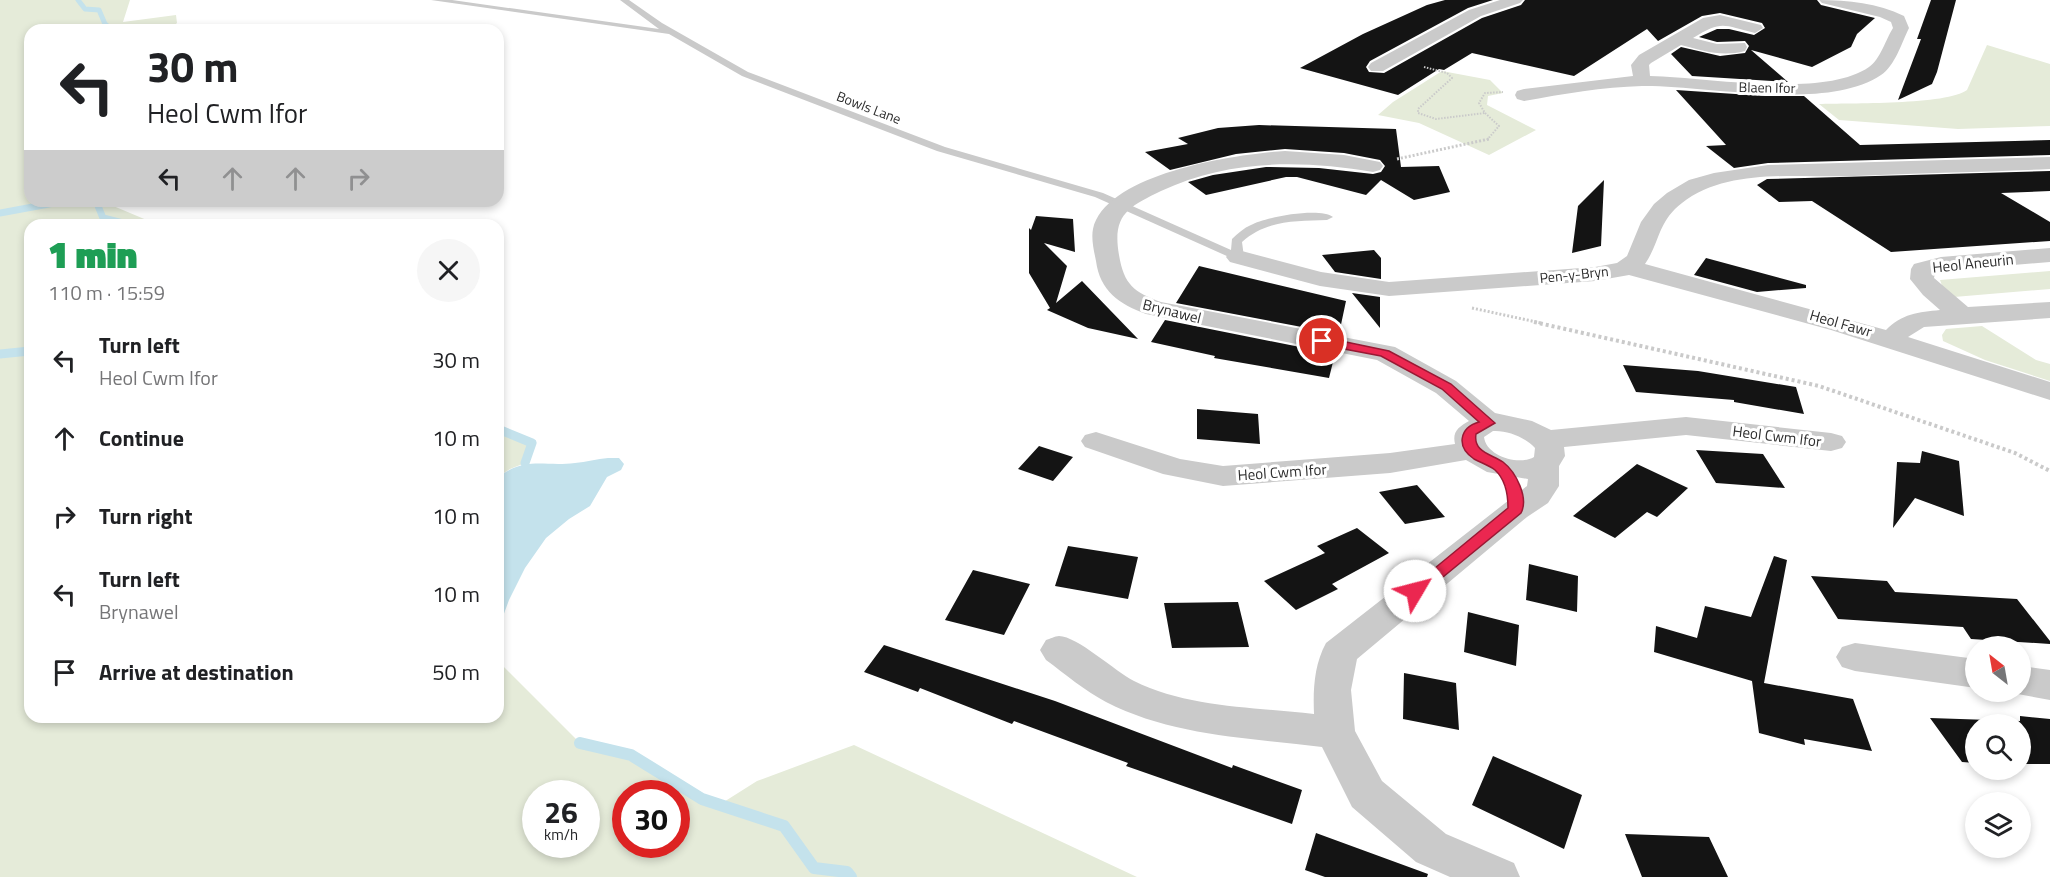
<!DOCTYPE html>
<html lang="en">
<head>
<meta charset="utf-8">
<style>
  body { margin:0; font-family:"Titillium Web",sans-serif; background:#f6f6f6; color:#202124; height:100vh; display:flex; flex-direction:column; font-size:22px; white-space:nowrap }
  * { box-sizing:border-box; margin:0 }
  p { font-size:20px; color:#757577 }
  .icon { flex:none; width:33px; height:33px; fill:none; stroke:currentColor; stroke-width:2; stroke-linecap:round; stroke-linejoin:round }
  .map { position:relative; flex:1; overflow:hidden }
  .sheet { position:absolute; left:24px; top:219px; width:480px; height:504px; display:flex; flex-direction:column; background:#fff; border-radius:18px; box-shadow:0 3px 9px #0003 }
  .sheet>* { flex:none }
  .banner { position:absolute; left:24px; top:24px; width:480px; height:183px; border-radius:18px; box-shadow:0 3px 9px #0003; background:#fff; color:#202124; overflow:hidden }
  .needle { width:39px; rotate:329deg }
  .buttons { position:absolute; left:1965px; top:636px; display:grid; gap:12px }
  .buttons a { display:grid; place-items:center; width:66px; height:66px; border-radius:50%; background:#fff; box-shadow:0 3px 9px #0003; font-size:30px }
  .speed { position:absolute; left:522px; top:780px; display:flex; gap:12px; font-size:30px; font-weight:700; text-align:center }
  .speed>* { display:grid; place-content:center; width:78px; height:78px; border-radius:50%; background:#fff; box-shadow:0 3px 9px #0003; line-height:1 }
  .speed small { font-size:15px; font-weight:400 }
  .speed .limit { border:9px solid #d22; background:#fff; color:#111 }
  .pin { position:absolute; display:grid; place-items:center; width:51px; height:51px; color:#fff; margin:-26px; border:3px solid #fff; border-radius:50%; box-shadow:0 2px 6px #0007 }
  .me { position:absolute; width:66px; margin:-33px; rotate:53deg; stroke-linejoin:round; filter:drop-shadow(0 0 4px #0008) }
  .turn { display:flex; align-items:center; gap:21px; height:126px; padding:0 24px; font-size:27px }
  .turn .icon { width:78px; height:78px; stroke-width:2.5 }
  .turn b { display:block; font-size:42px; line-height:51px }
  .lanes { display:flex; align-items:center; height:57px; padding:0 24px; background:#0003; justify-content:center; gap:30px; direction:ltr }
  .lanes .off { opacity:.35 }
  .round { display:grid; place-items:center; flex:none; width:63px; height:63px; border-radius:32px; background:#f6f6f6 }
  .summary { display:flex; align-items:center; justify-content:space-between; height:102px; padding:0 24px }
  h1 { font-size:36px; font-weight:800; line-height:45px; color:#1e9e55 }
  ul { padding:0; list-style:none }
  li { display:flex; align-items:center; gap:18px; height:78px; padding:0 24px }
  li div { flex:1 }
  li b { display:block; font-size:22px }
  li em { font-style:normal }
  .map>svg:first-child { display:block }
  .green { fill:#e5ebd9; fill-rule:evenodd }
  .water { fill:#c4e2ec }
  .lines { fill:none; stroke-linecap:round; stroke-linejoin:round }
  .stream-far3 { stroke:#c4e2ec; stroke-width:5 }
  .stream-far2 { stroke:#c4e2ec; stroke-width:7 }
  .stream-far1 { stroke:#c4e2ec; stroke-width:9 }
  .stream { stroke:#c4e2ec; stroke-width:12 }
  .building { fill:#141414 }
  .path-far2 { stroke:#cacaca; stroke-width:2; stroke-dasharray:1.5 1.5; stroke-linecap:butt }
  .path-far1 { stroke:#cacaca; stroke-width:3; stroke-dasharray:2 2; stroke-linecap:butt }
  .path { stroke:#cacaca; stroke-width:4; stroke-dasharray:3 3; stroke-linecap:butt }
  .lane { fill:#cacaca; fill-rule:evenodd }
  .street { fill:#cacaca; fill-rule:evenodd }
  .route { fill:#eb2750; stroke:#991934; stroke-width:1.5 }
  .labels { text-anchor:middle; dominant-baseline:central; stroke-width:6; stroke-linejoin:round; paint-order:stroke }
  .far-street-label { font-size:14px; fill:#2d2d2d; stroke:#fff }
  .street-label { font-size:15px; fill:#2d2d2d; stroke:#fff }
</style>
</head>
<body>
<div class="map">
<svg width="2050" height="877" viewBox="0 0 2050 877">
  <rect width="100%" height="100%" fill="#fff"/>
  <path class="green" d="M 0,0 L 130,0 L 123,22 L 176,15 L 177,23 L 169,30 L 30,30 L 30,201 L 111,201 L 111,205 L 149,221 L 189,225 L 30,225 L 30,717 L 498,717 L 498,661 L 580,743 L 631,755 L 719,805 L 757,781 L 854,745 L 1137,877 L 0,877 ZM 536,794 L 586,794 L 586,844 L 536,844 ZM 626,794 L 676,794 L 676,844 L 626,844 Z
    M 1987,45 L 2050,64 L 2050,126 L 1958,129 L 1839,120 L 1819,104 C 1848,103 1948,105 1967,90 Z
    M 1442,71 L 1490,80 L 1503,93 L 1488,96 L 1487,105 L 1536,130 L 1489,155 L 1419,123 L 1378,115 L 1393,102 Z
    M 2050,271 L 2050,289 L 1954,297 L 1944,291 L 1940,280 Z
    M 1982,326 L 2036,360 L 2050,364 L 2050,381 L 1985,360 L 1943,341 L 1942,335 L 1946,329 Z
    M 498,429 L 532,443 L 525,463 L 510,469 L 498,477 Z"/>
  <path class="water" d="M 608,458 L 619,458 L 624,464 L 621,470 L 607,477 L 590,506 L 569,519 L 546,538 L 525,568 L 509,600 L 498,630 L 498,477 C 527,456 543,467 575,463 C 586,462 597,459 608,458 Z"/>
  <g class="lines">
    <path class="stream-far3" d="M 78,0 L 85,9 L 99,10 L 105,24 L 112,30"/>
    <path class="stream-far2" d="M 96,201 L 103,218 L 131,225
      M 0,213 L 65,201"/>
    <path class="stream-far1" d="M 0,354 L 30,351
      M 498,429 L 532,443 L 525,463"/>
    <path class="stream" d="M 580,743 L 631,755 L 702,799 L 784,826 L 814,868 L 847,872 L 851,877"/>
  </g>
  <path class="building" d="M 1445,0 L 1493,0 L 1468,8 L 1370,61 L 1366,67 L 1369,72 L 1384,73 L 1482,18 L 1521,5 L 1525,0 L 1817,0 L 1821,5 L 1875,18 L 1857,34 L 1851,47 L 1812,67 L 1751,50 L 1788,82 L 1692,76 L 1671,54 L 1681,47 L 1720,56 L 1745,53 L 1749,46 L 1745,41 L 1717,42 L 1699,37 L 1717,29 L 1729,29 L 1754,35 L 1765,28 L 1762,23 L 1720,13 L 1702,16 L 1658,41 L 1647,29 L 1574,76 L 1472,53 L 1444,70 L 1439,69 L 1398,95 L 1300,68 L 1363,34 L 1427,5 Z
    M 1931,0 L 1956,0 L 1937,72 L 1932,84 L 1898,100 L 1921,39 L 1917,39 Z
    M 1676,90 L 1765,96 L 1804,96 L 1860,145 L 2050,140 L 2050,155 L 1768,163 L 1734,168 L 1706,146 L 1726,145 Z
    M 1259,125 L 1396,129 L 1401,167 L 1439,166 L 1450,192 L 1414,200 L 1381,180 L 1366,195 L 1297,177 L 1286,177 L 1206,195 L 1188,182 L 1213,175 L 1266,167 L 1319,168 L 1373,174 L 1381,172 L 1385,166 L 1380,160 L 1344,153 L 1285,149 L 1236,154 L 1170,170 L 1145,152 L 1188,144 L 1178,138 L 1218,128 Z
    M 2050,171 L 2050,191 L 2001,193 L 2050,222 L 2050,241 L 1891,252 L 1812,201 L 1779,202 L 1757,185 L 1767,179 Z
    M 1604,180 L 1601,246 L 1572,253 L 1578,206 Z
    M 1036,216 L 1073,219 L 1075,252 L 1044,243 L 1067,266 L 1056,303 L 1082,281 L 1138,339 L 1088,328 L 1047,310 L 1050,308 L 1029,273 L 1029,228 L 1031,230 Z
    M 1374,250 L 1381,258 L 1381,279 L 1335,272 L 1322,255 Z
    M 1706,258 L 1806,285 L 1806,288 L 1757,292 L 1694,275 Z
    M 1199,266 L 1346,301 L 1339,334 L 1176,303 Z
    M 1352,293 L 1380,297 L 1380,328 Z
    M 1165,320 L 1335,354 L 1329,378 L 1214,358 L 1215,356 L 1151,342 Z
    M 1623,365 L 1698,371 L 1796,387 L 1804,414 L 1734,402 L 1734,400 L 1636,392 Z
    M 1197,409 L 1258,414 L 1260,444 L 1197,439 Z
    M 1039,446 L 1073,457 L 1053,481 L 1018,469 Z
    M 1696,450 L 1763,454 L 1785,488 L 1716,483 Z
    M 1922,451 L 1959,461 L 1964,516 L 1915,498 L 1893,528 L 1897,462 L 1920,463 Z
    M 1637,464 L 1688,488 L 1657,517 L 1647,512 L 1615,538 L 1573,516 Z
    M 1417,485 L 1445,517 L 1405,524 L 1379,492 Z
    M 1357,528 L 1389,553 L 1332,584 L 1338,589 L 1296,610 L 1264,581 L 1325,553 L 1317,546 Z
    M 1068,546 L 1138,557 L 1128,599 L 1055,586 Z
    M 1774,556 L 1787,560 L 1764,683 L 1853,699 L 1872,751 L 1804,739 L 1805,745 L 1759,733 L 1752,681 L 1654,652 L 1656,626 L 1697,638 L 1705,606 L 1751,617 Z
    M 1529,564 L 1578,576 L 1577,612 L 1526,600 Z
    M 973,570 L 1030,584 L 1004,635 L 945,620 Z
    M 1811,576 L 1887,581 L 1895,592 L 2017,599 L 2050,641 L 2050,644 L 1971,639 L 1963,627 L 1838,619 Z
    M 1238,602 L 1249,647 L 1172,648 L 1164,603 Z
    M 1468,612 L 1519,625 L 1516,666 L 1464,652 Z
    M 884,645 L 1055,701 L 1232,768 L 1233,765 L 1302,790 L 1292,824 L 1126,766 L 1128,763 L 1014,721 L 1012,724 L 920,688 L 918,692 L 864,672 Z
    M 1404,673 L 1456,683 L 1459,730 L 1403,719 Z
    M 2020,716 L 2050,719 L 2050,764 L 2020,764 L 2020,724 L 1976,724 L 1976,763 L 1962,762 L 1930,718 L 2020,721 Z
    M 1493,756 L 1582,795 L 1564,849 L 1472,805 Z
    M 1316,833 L 1428,874 L 1427,877 L 1325,877 L 1305,870 Z
    M 1625,834 L 1709,837 L 1728,877 L 1642,877 Z"/>
  <g class="lines">
    <path class="path-far2" d="M 1424,67 L 1447,73 L 1452,78 L 1418,109 L 1418,113 L 1436,119 L 1485,113
      M 1487,140 L 1499,126 L 1485,113 L 1479,103 L 1485,93 L 1503,92"/>
    <path class="path-far1" d="M 1397,159 L 1489,139
      M 1472,308 L 1541,323"/>
    <path class="path" d="M 1534,322 L 1819,386 L 2015,453 L 2050,471"/>
    <path class="lane" d="M 431,0 L 452,0 L 659,29 L 620,0 L 629,0 L 662,23 L 748,72 L 945,147 L 1103,193 L 1231,250 L 1232,239 C 1238,233 1244,228 1251,225 C 1265,217 1320,207 1333,217 L 1327,220 C 1296,221 1266,220 1242,242 L 1244,257 L 1238,261 L 1095,197 L 937,151 L 742,76 L 669,34 Z"/>
    <path class="street" d="M 1500,0 L 1523,0 L 1520,3 L 1481,16 L 1383,71 L 1371,71 L 1368,67 L 1371,63 L 1469,10 Z
      M 1819,0 C 1849,0 1877,3 1904,16 L 1909,28 C 1902,42 1895,66 1881,75 C 1826,112 1707,85 1642,86 C 1603,87 1563,94 1524,101 L 1517,99 L 1515,95 L 1517,91 L 1524,89 L 1633,76 L 1631,65 L 1639,55 L 1703,18 L 1720,15 L 1761,25 L 1763,28 L 1755,33 C 1723,25 1722,20 1693,38 L 1717,44 L 1745,43 L 1747,47 L 1745,51 C 1722,57 1703,51 1681,45 L 1651,63 L 1649,65 L 1650,76 C 1706,77 1823,99 1869,67 C 1880,60 1886,39 1893,28 L 1891,22 L 1880,17 L 1822,3 Z
      M 1285,151 L 1344,155 L 1380,162 L 1383,166 L 1380,170 L 1373,172 C 1301,160 1229,159 1161,191 C 1128,207 1112,215 1119,255 C 1124,285 1134,292 1161,302 L 1395,347 L 1456,381 L 1495,413 L 1532,421 L 1551,430 L 1686,417 L 1831,433 L 1842,436 L 1846,442 L 1842,448 L 1831,451 L 1686,435 L 1564,447 L 1565,456 L 1559,466 L 1559,486 L 1548,503 L 1527,517 L 1357,659 L 1351,690 L 1355,731 L 1382,781 L 1446,834 L 1514,863 L 1520,877 L 1450,877 L 1416,862 L 1352,807 L 1322,747 C 1250,738 1172,736 1106,702 C 1085,691 1065,674 1046,660 L 1040,650 L 1046,640 C 1050,639 1055,636 1059,636 C 1077,636 1116,672 1134,681 C 1188,708 1255,707 1314,714 C 1313,690 1314,665 1326,643 L 1527,486 L 1528,479 L 1487,472 L 1466,460 L 1390,473 L 1223,486 L 1163,474 L 1085,447 L 1081,441 L 1085,435 L 1096,432 L 1180,459 L 1223,466 L 1390,453 L 1455,444 C 1452,431 1459,427 1469,421 L 1436,393 L 1377,360 L 1146,314 C 1119,304 1100,291 1096,261 C 1094,251 1091,239 1093,229 C 1106,173 1237,154 1285,151 ZM 1493,431 C 1507,430 1525,437 1535,448 L 1534,457 C 1519,466 1486,456 1484,437 Z
      M 2050,157 L 2050,169 C 1985,172 1920,173 1854,176 C 1800,178 1728,167 1682,203 C 1658,221 1660,242 1645,264 L 1886,330 C 1901,314 1919,312 1940,310 L 1923,295 L 1910,279 L 1911,269 L 1914,264 L 1941,257 L 2050,248 L 2050,262 L 1942,271 L 1935,273 L 1934,278 L 1968,307 L 2050,302 L 2050,318 L 1924,327 L 1908,337 L 2050,382 L 2050,400 L 1831,330 L 1629,275 L 1595,281 L 1389,296 L 1320,286 L 1230,262 L 1226,257 L 1230,252 L 1238,250 L 1321,272 L 1389,282 L 1595,267 L 1617,263 L 1627,256 L 1641,222 L 1654,204 L 1667,193 L 1689,180 L 1714,173 L 1768,165 Z
      M 1855,643 L 1976,659 L 1976,688 L 1855,671 L 1842,667 L 1836,657 L 1842,647 Z
      M 2020,666 L 2050,670 L 2050,700 L 2007,692 L 2020,692 Z"/>
  </g>
  <path class="route" d="M 1322,337 L 1389,351 L 1451,384 L 1495,423 L 1476,434 C 1473,452 1491,454 1503,462 C 1516,472 1529,498 1521,513 L 1421,595 L 1410,595 L 1407,591 L 1508,508 C 1508,494 1506,480 1495,470 C 1489,465 1481,463 1474,459 C 1456,447 1459,428 1479,422 L 1442,389 L 1381,356 L 1318,344 L 1316,341 Z"/>
  <g class="labels">
    <g class="far-street-label">
      <text transform="translate(1767 87) rotate(1)">Blaen Ifor</text>
      <text transform="translate(869 107) rotate(21)">Bowls Lane</text>
      <text transform="translate(1574 274) rotate(-6)">Pen-y-Bryn</text>
    </g>
    <g class="street-label">
      <text transform="translate(1973 263) rotate(-6)">Heol Aneurin</text>
      <text transform="translate(1172 311) rotate(14)">Brynawel</text>
      <text transform="translate(1841 323) rotate(16)">Heol Fawr</text>
      <text transform="translate(1777 436) rotate(7)">Heol Cwm Ifor</text>
      <text transform="translate(1282 472) rotate(-4)">Heol Cwm Ifor</text>
    </g>
  </g>
</svg>
<div class="buttons">
<a><svg class="needle" viewBox="-14 -14 28 28"><path d="M0-13l5 13h-10z" fill="#e53935"/><path d="M0 13l5-13h-10z" fill="#757577"/></svg></a>
<a><svg class="icon" aria-label="search" viewBox="0 0 24 24"><circle cx="10" cy="10" r="6"/><path d="M15 15l6 6"/></svg></a>
<a><svg class="icon" aria-label="layers" viewBox="0 0 24 24"><path d="M12 4l9 5-9 5-9-5zM3 14l9 5 9-5"/></svg></a>
</div>
<div class="speed"><div>26<small>km/h</small></div><div class="limit">30</div></div>
<div class="pin" style="left:1322px;top:341px;background:#d93025"><svg class="icon" aria-label="arrive" viewBox="0 0 24 24"><path d="M6 21V4h12l-3 4 3 4H6"/></svg></div>
<svg class="me" style="left:1415px;top:591px" viewBox="-20 -20 40 40"><circle r="19" fill="#fff"/><path d="M0-13L10 11 0 6-10 11z" fill="#eb2750"/></svg>
<div class="banner">
<div class="turn"><svg class="icon" aria-label="left" viewBox="0 0 24 24"><path d="M17 20v-9H6M10 6l-5 5 5 5"/></svg><div><b>30 m</b>Heol Cwm Ifor</div></div>
<div class="lanes"><svg class="icon" aria-label="left" viewBox="0 0 24 24"><path d="M17 20v-9H6M10 6l-5 5 5 5"/></svg><svg class="icon off" aria-label="ahead" viewBox="0 0 24 24"><path d="M12 20V5M6 11l6-6 6 6"/></svg><svg class="icon off" aria-label="ahead" viewBox="0 0 24 24"><path d="M12 20V5M6 11l6-6 6 6"/></svg><svg class="icon off" aria-label="right" viewBox="0 0 24 24"><path d="M7 20v-9h11M14 6l5 5-5 5"/></svg></div>
</div>
<section class="sheet">
<div class="summary"><div><h1>1 min</h1><p>110 m · 15:59</p></div><a class="round"><svg class="icon" aria-label="close" viewBox="0 0 24 24"><path d="M6 6l12 12M18 6L6 18"/></svg></a></div>
<ul>
<li><svg class="icon" aria-label="left" viewBox="0 0 24 24"><path d="M17 20v-9H6M10 6l-5 5 5 5"/></svg><div><b>Turn left</b><p>Heol Cwm Ifor</p></div><em>30 m</em></li>
<li><svg class="icon" aria-label="ahead" viewBox="0 0 24 24"><path d="M12 20V5M6 11l6-6 6 6"/></svg><div><b>Continue</b></div><em>10 m</em></li>
<li><svg class="icon" aria-label="right" viewBox="0 0 24 24"><path d="M7 20v-9h11M14 6l5 5-5 5"/></svg><div><b>Turn right</b></div><em>10 m</em></li>
<li><svg class="icon" aria-label="left" viewBox="0 0 24 24"><path d="M17 20v-9H6M10 6l-5 5 5 5"/></svg><div><b>Turn left</b><p>Brynawel</p></div><em>10 m</em></li>
<li><svg class="icon" aria-label="arrive" viewBox="0 0 24 24"><path d="M6 21V4h12l-3 4 3 4H6"/></svg><div><b>Arrive at destination</b></div><em>50 m</em></li>
</ul>
</section>
</div>
</body>
</html>
